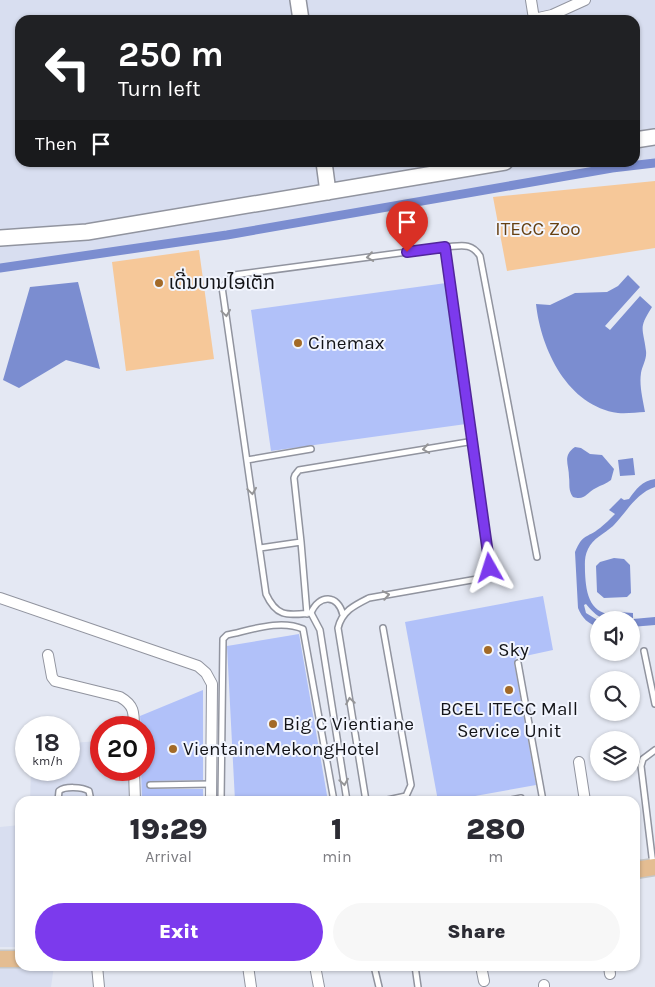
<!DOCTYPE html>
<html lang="en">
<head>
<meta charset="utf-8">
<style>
  body { margin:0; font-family:Karla,"Noto Sans Lao",sans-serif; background:#f7f7f7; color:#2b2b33; height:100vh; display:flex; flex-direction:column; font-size:19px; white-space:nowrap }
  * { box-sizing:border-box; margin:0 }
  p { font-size:16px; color:#7c7c81 }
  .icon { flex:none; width:28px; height:28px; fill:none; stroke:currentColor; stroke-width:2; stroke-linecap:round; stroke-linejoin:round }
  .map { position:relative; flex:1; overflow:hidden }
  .side { position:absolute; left:15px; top:796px; width:625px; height:175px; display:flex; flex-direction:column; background:#fff; border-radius:15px; box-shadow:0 1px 4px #0004 }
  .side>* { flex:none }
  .hud { position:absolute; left:15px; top:15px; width:625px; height:152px; border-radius:15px; box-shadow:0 1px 4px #0004; background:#202124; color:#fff; overflow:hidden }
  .controls { position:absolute; left:590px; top:611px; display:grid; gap:10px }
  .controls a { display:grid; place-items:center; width:50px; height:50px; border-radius:50%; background:#fff; box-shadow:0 1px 4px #0004; font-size:25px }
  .speed { position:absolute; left:15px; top:716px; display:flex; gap:10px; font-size:25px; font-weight:700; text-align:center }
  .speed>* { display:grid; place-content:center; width:65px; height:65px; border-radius:50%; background:#fff; box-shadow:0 1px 4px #0004; line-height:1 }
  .speed small { font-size:12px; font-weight:400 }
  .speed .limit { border:8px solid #d22; background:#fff; color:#111 }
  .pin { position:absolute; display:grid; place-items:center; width:42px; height:42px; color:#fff; margin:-51px -21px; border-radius:50% 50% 50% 0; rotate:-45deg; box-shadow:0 0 5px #0007 }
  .pin .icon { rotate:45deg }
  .me { position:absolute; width:55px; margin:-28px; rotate:354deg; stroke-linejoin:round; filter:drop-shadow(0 0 4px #0008) }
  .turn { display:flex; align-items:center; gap:18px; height:105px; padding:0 20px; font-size:22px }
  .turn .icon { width:65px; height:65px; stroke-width:2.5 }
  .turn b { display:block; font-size:35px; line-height:42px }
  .then { display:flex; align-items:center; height:48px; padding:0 20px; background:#0003; gap:10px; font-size:19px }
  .eta { display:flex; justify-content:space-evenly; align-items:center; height:85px; text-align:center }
  .eta b { font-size:30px; font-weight:800; line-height:35px }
  .button { display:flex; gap:10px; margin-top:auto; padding:10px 20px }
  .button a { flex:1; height:58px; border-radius:30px; background:#7c3aed; color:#fff; font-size:20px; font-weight:800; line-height:58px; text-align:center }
  .button a+a { background:#f7f7f7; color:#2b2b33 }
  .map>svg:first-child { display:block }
  .built { fill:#d8def0; fill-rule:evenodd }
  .green { fill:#f6c899 }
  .water { fill:#7b8dd0 }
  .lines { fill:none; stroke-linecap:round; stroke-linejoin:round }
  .canal { stroke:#7b8dd0; stroke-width:9 }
  .building { fill:#b1c1f9 }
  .lane-casing { stroke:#91949f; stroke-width:8 }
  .street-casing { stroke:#91949f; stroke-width:12 }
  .secondary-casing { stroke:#91949f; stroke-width:18 }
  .primary-casing { stroke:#c6c7c8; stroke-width:19 }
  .lane { stroke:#fff; stroke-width:5 }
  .street { stroke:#fff; stroke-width:10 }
  .secondary { stroke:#fff; stroke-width:15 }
  .primary { stroke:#e4bd92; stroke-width:16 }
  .oneway { stroke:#959597 }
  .route-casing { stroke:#51269a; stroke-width:12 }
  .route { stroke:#7c3aed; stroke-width:9 }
  .poi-dot { fill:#a36a28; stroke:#f2f5fe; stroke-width:2 }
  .labels { text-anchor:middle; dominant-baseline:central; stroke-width:4; stroke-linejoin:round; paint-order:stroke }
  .park-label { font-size:19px; fill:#664012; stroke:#f2f5fe }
  .poi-label { font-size:19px; fill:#131418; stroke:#f2f5fe; text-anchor:start }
</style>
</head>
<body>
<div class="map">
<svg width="655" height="987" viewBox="0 0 655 987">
  <rect width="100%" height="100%" fill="#e4e8f3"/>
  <path class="built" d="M 0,0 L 655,0 L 655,163 L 612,168 L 227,235 L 0,268 ZM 20,20 L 635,20 L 635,162 L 20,162 Z
    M 101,741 L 101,770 L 132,770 L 132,801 L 30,801 L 31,770 L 69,770 L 69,743 Z
    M 20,825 L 20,947 L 0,947 L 0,827 Z
    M 54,966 L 51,987 L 0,987 L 0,967 Z"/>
  <path class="green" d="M 655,181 L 655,248 L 507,271 L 493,197 Z
    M 199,250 L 214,359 L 126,371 L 112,262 Z"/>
  <path class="water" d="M 628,275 L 640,287 L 605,326 L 610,330 L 640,296 L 652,307 C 638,329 643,327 646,351 C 647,359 642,366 641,373 C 639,386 643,400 645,412 C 637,412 627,414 618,413 C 568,406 541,350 536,304 L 550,305 L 575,293 L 607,292 L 618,286 Z
    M 78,282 L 100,369 L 66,360 L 19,388 L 3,380 L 30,287 Z
    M 575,447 L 581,448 L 590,454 L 602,455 L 614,469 L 611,480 C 606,484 601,485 596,488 C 586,493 585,501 573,497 C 568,490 570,485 569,477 C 569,464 562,456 575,447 Z
    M 633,458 L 635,475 L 620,476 L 618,460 Z
    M 655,479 L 655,487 C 636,493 626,513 613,526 C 604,534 593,538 588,549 C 584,557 585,564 585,572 C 586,595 590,615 617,615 L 619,612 L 633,613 L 633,619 L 655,617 L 655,625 L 631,627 L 631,620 C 609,620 601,623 586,604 L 584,605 L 586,613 L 599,621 L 599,627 C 588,624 582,618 578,608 L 575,552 C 583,533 586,539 600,528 C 605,524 610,519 615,514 L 609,510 L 621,498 L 624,500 L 629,499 C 636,489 642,481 655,479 Z
    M 614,558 L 624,559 L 630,565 L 631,593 L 627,597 L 604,598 L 597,592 L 596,566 L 600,562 Z"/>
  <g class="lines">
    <path class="canal" d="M 0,268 L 227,235 L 612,168 L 655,163"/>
  </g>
  <path class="building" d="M 446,283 L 466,424 L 271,451 L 251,310 Z
    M 543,596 L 553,650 L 516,658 L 514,663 L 536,785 L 447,801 L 438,801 L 405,622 Z
    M 299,634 L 328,801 L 235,801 L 227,646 Z
    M 203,690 L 203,780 L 150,781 L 146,785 L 150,789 L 203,789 L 203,801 L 142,801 L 141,770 L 144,770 L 144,728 L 141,728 L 140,716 Z"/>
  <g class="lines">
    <g class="lane-casing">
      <path id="lane" d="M 445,247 C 461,246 471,242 480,256 L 537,557
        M 247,460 L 311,449
        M 301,542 L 307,614
        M 260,548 L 301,542 L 294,478 L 295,475 L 299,470 L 474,441
        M 311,613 C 288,615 277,618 266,594 L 222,287 L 234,275 L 445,247 L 491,568 L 488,574 L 483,578 L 369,598 C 355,605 342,611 338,628 L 366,801
        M 311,613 L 320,630 L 347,801
        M 311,613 C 319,594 338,594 343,615
        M 383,628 L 411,785 L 406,796 L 383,801
        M 644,651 L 655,704
        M 518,663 L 543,801
        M 150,785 L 211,784
        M 58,801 L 59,791 C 65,786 82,787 89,791 L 91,801
        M 221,801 L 223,639 L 227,635 C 251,630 280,619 303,629 L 334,801
        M 506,801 L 521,798
        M 653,865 L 641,766 L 643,759 L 655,750
        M 374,966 L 379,987
        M 415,966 L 418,987"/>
    </g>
    <g class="street-casing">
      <path id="street" d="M 531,0 L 534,19 L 552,15 L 585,0
        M 0,598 L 198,666 L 206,673 L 212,684 L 211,801
        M 48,655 L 52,677 L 55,681 L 120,697 C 134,705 134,712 134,728
        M 579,762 L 585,801
        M 134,770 L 135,801
        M 97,966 L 99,987
        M 248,966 L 251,987
        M 315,966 L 319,987
        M 481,966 L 484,981
        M 609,966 L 610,974
        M 544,987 L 544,985"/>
    </g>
    <g class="secondary-casing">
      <path id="secondary" d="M 298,0 L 301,20
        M 635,140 L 655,137
        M 324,162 L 328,192
        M 0,238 L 87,232 L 505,162"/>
    </g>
    <g class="primary-casing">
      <path id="primary" d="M 635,870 L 655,867
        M 0,959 L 20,959"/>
    </g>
    <use href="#lane" class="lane"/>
    <use href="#street" class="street"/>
    <use href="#secondary" class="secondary"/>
    <use href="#primary" class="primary"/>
  </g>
  <defs><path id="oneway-chevron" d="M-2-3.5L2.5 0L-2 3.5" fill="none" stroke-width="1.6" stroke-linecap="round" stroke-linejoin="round" transform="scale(1.25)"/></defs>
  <g class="oneway">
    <use href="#oneway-chevron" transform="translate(370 257) rotate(172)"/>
    <use href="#oneway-chevron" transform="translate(226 313) rotate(82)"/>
    <use href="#oneway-chevron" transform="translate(426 449) rotate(171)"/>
    <use href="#oneway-chevron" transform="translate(252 491) rotate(82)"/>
    <use href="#oneway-chevron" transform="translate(386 595) rotate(-10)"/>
    <use href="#oneway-chevron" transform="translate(350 701) rotate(-99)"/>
    <use href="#oneway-chevron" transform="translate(344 782) rotate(81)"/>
  </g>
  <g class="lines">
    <g class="route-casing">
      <path id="route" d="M 407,252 L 445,247 L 490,568"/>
    </g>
    <use href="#route" class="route"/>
  </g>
  <g class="poi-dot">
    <circle cx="159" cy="283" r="5"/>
    <circle cx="298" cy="343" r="5"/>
    <circle cx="488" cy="650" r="5"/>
    <circle cx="509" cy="690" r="5"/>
    <circle cx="273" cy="724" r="5"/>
    <circle cx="173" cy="749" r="5"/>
  </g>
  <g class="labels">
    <g class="park-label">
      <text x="538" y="229">ITECC Zoo</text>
    </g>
    <g class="poi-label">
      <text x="169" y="283">ເດີ່ນບານໄອເຕັກ</text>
      <text x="308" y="343">Cinemax</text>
      <text x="498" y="650">Sky</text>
      <text x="509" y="709" text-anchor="middle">BCEL ITECC Mall<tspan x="509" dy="22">Service Unit</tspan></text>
      <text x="283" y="724">Big C Vientiane</text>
      <text x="183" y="749">VientaineMekongHotel</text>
    </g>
  </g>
</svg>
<div class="controls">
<a><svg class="icon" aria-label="sound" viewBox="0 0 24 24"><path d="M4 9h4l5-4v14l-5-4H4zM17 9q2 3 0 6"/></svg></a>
<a><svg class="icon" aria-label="search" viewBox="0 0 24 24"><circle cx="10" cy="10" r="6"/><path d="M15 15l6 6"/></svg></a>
<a><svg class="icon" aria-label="layers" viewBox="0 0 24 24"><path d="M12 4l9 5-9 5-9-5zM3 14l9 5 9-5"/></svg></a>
</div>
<div class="speed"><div>18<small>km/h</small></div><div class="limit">20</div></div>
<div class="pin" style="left:407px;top:252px;background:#d93025"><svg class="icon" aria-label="arrive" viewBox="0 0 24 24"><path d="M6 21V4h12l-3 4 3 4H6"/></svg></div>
<svg class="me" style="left:490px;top:568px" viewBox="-20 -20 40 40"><path d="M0-17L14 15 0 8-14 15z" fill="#7c3aed" stroke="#fff" stroke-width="4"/></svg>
<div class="hud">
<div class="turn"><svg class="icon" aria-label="left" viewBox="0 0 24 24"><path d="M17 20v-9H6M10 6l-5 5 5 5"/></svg><div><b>250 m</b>Turn left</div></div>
<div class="then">Then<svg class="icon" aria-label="arrive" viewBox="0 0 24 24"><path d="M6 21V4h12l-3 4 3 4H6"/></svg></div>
</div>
<section class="side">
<div class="eta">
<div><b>19:29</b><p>Arrival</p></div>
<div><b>1</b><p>min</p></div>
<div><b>280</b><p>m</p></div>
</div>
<div class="button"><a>Exit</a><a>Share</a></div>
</section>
</div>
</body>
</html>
